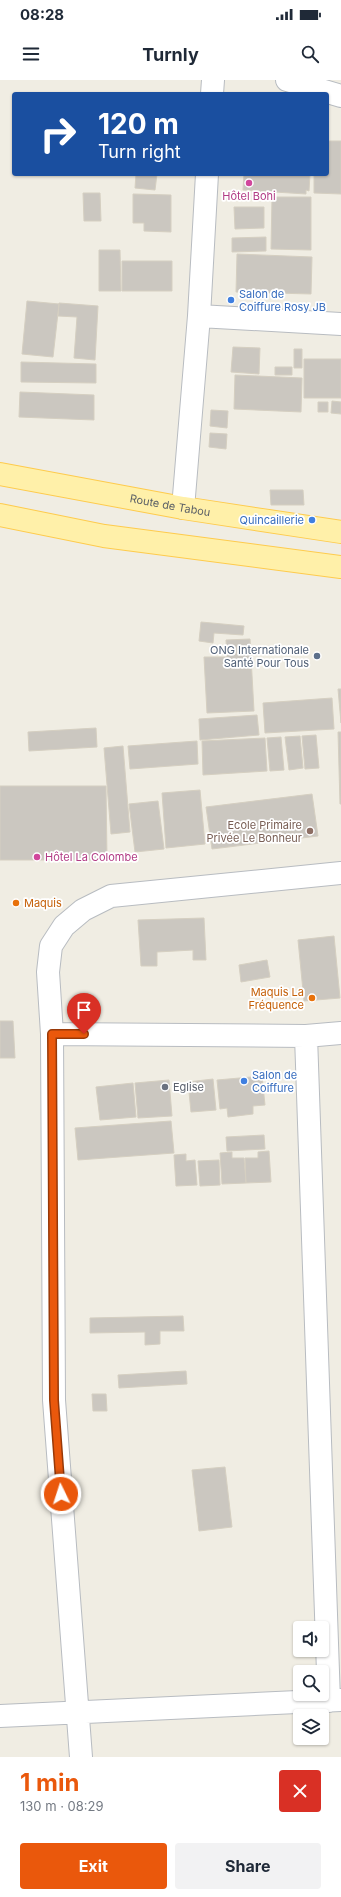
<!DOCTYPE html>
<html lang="en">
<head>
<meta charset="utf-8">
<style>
  body { margin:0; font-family:Inter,sans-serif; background:#f2f2f3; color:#1f2937; height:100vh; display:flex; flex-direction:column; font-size:15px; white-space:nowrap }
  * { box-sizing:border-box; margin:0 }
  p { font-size:13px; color:#747a83 }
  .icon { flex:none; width:22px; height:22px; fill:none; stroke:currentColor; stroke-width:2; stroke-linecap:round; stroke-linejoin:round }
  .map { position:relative; height:1677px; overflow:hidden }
  .panel { display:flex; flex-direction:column; background:#fff; flex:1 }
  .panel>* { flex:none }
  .guide { position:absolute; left:12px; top:12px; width:317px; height:84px; border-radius:4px; box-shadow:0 1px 3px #0004; background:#1a4fa0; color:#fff; overflow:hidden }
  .fabs { position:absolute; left:293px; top:1541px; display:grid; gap:8px }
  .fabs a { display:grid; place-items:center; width:36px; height:36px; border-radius:4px; background:#fff; box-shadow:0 1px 3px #0004; font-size:20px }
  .pin { position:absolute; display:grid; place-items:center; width:34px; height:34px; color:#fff; margin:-41px -17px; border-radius:50% 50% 50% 0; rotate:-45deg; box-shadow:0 0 4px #0007 }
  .pin .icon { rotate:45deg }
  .me { position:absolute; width:44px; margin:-22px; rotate:356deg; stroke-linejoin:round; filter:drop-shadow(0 0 3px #0008) }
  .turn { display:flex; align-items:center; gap:14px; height:84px; padding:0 20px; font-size:18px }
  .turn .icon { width:52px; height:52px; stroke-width:2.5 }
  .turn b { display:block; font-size:28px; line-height:34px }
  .round { display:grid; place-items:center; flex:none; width:42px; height:42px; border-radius:4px; background:#f2f2f3 }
  .overview { display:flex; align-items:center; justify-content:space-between; height:68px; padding:0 20px }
  h1 { font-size:24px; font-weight:700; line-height:30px; color:#ea580c }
  .action { display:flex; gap:8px; margin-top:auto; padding:8px 20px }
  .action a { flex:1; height:46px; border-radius:4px; background:#ea580c; color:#fff; font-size:16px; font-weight:700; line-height:46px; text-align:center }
  .action a+a { background:#f2f2f3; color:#1f2937 }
  .status { display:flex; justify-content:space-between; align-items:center; height:28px; padding:0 20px; background:#fff; direction:ltr }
  .status svg { height:11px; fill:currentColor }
  header { display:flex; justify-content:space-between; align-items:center; height:52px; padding:0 20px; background:#fff; font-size:18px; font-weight:700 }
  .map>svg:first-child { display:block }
  .building { fill:#cbc7c0; stroke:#d5cfc1 }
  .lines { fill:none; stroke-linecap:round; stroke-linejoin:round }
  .street-casing { stroke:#b8bcc1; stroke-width:24 }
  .primary-casing { stroke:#fecb4d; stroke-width:24 }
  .street { stroke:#fff; stroke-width:22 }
  .primary { stroke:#fff0a9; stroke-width:22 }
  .route-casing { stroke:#983908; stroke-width:10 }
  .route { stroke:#ea580c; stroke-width:7 }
  .hotel-dot { fill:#d1479c; stroke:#fff; stroke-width:1.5 }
  .shop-dot { fill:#3f7fe0; stroke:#fff; stroke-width:1.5 }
  .service-dot { fill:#5c6f8a; stroke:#fff; stroke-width:1.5 }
  .education-dot { fill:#8d6e63; stroke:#fff; stroke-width:1.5 }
  .food-dot { fill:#e8710a; stroke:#fff; stroke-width:1.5 }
  .worship-dot { fill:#6b7280; stroke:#fff; stroke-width:1.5 }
  .labels { text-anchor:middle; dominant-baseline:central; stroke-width:3.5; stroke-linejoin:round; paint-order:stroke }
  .hotel-label { font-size:11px; fill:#b23c85; stroke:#fff }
  .shop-label { font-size:11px; fill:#366cbe; stroke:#fff; text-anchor:start }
  .street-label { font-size:11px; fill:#5b6066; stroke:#fff }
  .service-label { font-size:11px; fill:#4e5e75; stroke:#fff; text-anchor:end }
  .education-label { font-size:11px; fill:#785e54; stroke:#fff; text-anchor:end }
  .food-label { font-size:11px; fill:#c56008; stroke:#fff; text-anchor:start }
  .worship-label { font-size:11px; fill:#5b616d; stroke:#fff; text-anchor:start }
</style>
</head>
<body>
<div class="status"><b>08:28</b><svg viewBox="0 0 49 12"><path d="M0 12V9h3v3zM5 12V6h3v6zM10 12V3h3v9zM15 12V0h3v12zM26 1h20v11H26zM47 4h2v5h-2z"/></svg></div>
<header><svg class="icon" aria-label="menu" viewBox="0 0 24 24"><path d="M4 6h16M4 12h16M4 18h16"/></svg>Turnly<svg class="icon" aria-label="search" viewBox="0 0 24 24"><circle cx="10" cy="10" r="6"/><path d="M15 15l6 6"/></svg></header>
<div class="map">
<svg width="341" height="1677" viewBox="0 0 341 1677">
  <rect width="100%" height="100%" fill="#f0ede3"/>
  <path class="building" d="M 327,61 L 341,61 L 341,114 L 314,113 L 314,94 L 327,94 Z
    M 136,94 L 157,94 L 155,110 L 135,108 Z
    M 244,94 L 310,94 L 309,111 L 306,110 L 306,114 L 243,110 Z
    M 83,113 L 100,113 L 101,141 L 84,141 Z
    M 133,114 L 171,115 L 171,152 L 144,151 L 144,143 L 133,143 Z
    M 272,117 L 311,117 L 311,170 L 271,169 Z
    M 234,127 L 264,127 L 264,148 L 235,149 Z
    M 266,157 L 266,171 L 232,172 L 232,158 Z
    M 99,170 L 120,170 L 121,211 L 99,211 Z
    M 237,174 L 312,177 L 311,214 L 236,212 Z
    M 122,181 L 172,181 L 172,211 L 122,211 Z
    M 27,221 L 59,224 L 53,277 L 22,274 Z
    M 59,223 L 98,226 L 95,280 L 74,278 L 77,237 L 58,236 Z
    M 233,267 L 260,268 L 259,294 L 231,292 Z
    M 294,269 L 302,269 L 302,288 L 294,288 Z
    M 304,279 L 341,279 L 341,318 L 304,318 Z
    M 21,282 L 96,284 L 96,303 L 21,302 Z
    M 275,287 L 292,287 L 292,295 L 275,295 Z
    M 235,295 L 302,298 L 301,332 L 234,329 Z
    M 20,312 L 94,315 L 94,340 L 19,337 Z
    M 332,321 L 341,322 L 341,334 L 331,333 Z
    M 318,322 L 328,322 L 328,332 L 318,332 Z
    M 211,330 L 228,331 L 227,348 L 210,346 Z
    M 210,353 L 227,354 L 226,369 L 209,367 Z
    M 270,410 L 303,410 L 304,425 L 271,425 Z
    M 201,542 L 244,546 L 243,555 L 214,553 L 213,563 L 199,561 Z
    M 250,559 L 254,631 L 207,633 L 204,577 L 227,577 L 226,560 Z
    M 338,609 L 341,609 L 341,643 Z
    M 332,618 L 334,649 L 265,653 L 263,623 Z
    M 257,635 L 259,655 L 200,660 L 199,639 Z
    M 96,648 L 97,667 L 29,671 L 28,652 Z
    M 338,652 L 341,652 L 341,724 L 340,724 Z
    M 316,655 L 319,688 L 305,689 L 302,656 Z
    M 300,656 L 303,688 L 289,690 L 285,657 Z
    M 281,657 L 284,690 L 270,691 L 267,658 Z
    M 265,658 L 267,691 L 203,695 L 202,661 Z
    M 197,661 L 198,684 L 130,689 L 128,666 Z
    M 123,666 L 130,752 L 111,754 L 104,668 Z
    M 0,706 L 106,706 L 107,780 L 0,780 Z
    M 200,710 L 205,764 L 166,768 L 162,713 Z
    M 312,714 L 318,756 L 212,769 L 206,727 Z
    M 158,721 L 164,769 L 135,772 L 129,724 Z
    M 204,838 L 206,880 L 193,880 L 193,870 L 157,872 L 157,886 L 141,886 L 138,840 Z
    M 334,856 L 340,918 L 304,921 L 298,860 Z
    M 267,880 L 270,897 L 241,902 L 239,885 Z
    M 0,941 L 13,941 L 15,978 L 0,978 Z
    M 262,996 L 265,1025 L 253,1026 L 253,1034 L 228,1037 L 227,1028 L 220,1029 L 217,1000 Z
    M 213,999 L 216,1030 L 191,1032 L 188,1002 Z
    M 169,1000 L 172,1036 L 138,1038 L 135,1003 Z
    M 133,1003 L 136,1037 L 100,1040 L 96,1007 Z
    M 171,1041 L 174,1073 L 78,1080 L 75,1048 Z
    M 264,1055 L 265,1069 L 227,1071 L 226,1057 Z
    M 269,1071 L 271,1102 L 246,1103 L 245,1078 L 258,1078 L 258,1072 Z
    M 232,1072 L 232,1078 L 244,1078 L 246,1103 L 222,1104 L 220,1073 Z
    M 186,1074 L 186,1081 L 195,1080 L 197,1105 L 176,1106 L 174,1075 Z
    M 219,1080 L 220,1105 L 200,1106 L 198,1081 Z
    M 183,1236 L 184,1251 L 160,1251 L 160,1264 L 145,1265 L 145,1252 L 90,1253 L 90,1238 Z
    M 186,1291 L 187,1304 L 119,1308 L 118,1295 Z
    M 92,1314 L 106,1314 L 107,1331 L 93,1331 Z
    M 225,1387 L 232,1447 L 199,1451 L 192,1390 Z"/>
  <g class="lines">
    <g class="street-casing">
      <path id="street" d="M 287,0 L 341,16
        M 212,14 L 213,0
        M 199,236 L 341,244
        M 183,428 L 199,236 L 207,94
        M 52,954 L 306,956 L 341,953
        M 306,956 L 329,1621
        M 0,1636 L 341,1620
        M 81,1677 L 54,1320 L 52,954 L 48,892 L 51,866 L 64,846 L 83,830 L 111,816 L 341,793"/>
    </g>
    <g class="primary-casing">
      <g id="primary">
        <path id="s1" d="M 0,394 L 183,428 L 341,452"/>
        <path d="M 0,435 L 104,456 L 341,487"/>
      </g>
    </g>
    <use href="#street" class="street"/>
    <use href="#primary" class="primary"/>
  </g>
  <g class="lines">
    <g class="route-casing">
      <path id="route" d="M 61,1414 L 54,1320 L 52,954 L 84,954"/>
    </g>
    <use href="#route" class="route"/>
  </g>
  <g class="hotel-dot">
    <circle cx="249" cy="103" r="4"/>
    <circle cx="37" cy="777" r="4"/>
  </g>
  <g class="shop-dot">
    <circle cx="231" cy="220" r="4"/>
    <circle cx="312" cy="440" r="4"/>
    <circle cx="244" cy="1001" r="4"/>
  </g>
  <circle class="service-dot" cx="317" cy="576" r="4"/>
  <circle class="education-dot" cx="310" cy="751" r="4"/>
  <g class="food-dot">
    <circle cx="16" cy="823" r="4"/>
    <circle cx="312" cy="918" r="4"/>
  </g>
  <circle class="worship-dot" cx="165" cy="1007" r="4"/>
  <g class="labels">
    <g class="hotel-label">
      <text x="249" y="116">Hôtel Bohi</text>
      <text x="45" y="777" text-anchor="start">Hôtel La Colombe</text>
    </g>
    <g class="shop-label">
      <text x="239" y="214">Salon de<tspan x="239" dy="13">Coiffure Rosy JB</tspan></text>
      <text x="304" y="440" text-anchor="end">Quincaillerie</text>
      <text x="252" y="995">Salon de<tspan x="252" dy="13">Coiffure</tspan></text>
    </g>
    <g class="street-label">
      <text stroke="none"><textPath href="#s1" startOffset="173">Route de Tabou</textPath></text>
    </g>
    <g class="service-label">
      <text x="309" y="570">ONG Internationale<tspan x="309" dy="13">Santé Pour Tous</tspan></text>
    </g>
    <g class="education-label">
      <text x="302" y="745">Ecole Primaire<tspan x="302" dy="13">Privée Le Bonheur</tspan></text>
    </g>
    <g class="food-label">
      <text x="24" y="823">Maquis</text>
      <text x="304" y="912" text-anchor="end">Maquis La<tspan x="304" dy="13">Fréquence</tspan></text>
    </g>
    <g class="worship-label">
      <text x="173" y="1007">Eglise</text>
    </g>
  </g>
</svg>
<div class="fabs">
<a><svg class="icon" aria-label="sound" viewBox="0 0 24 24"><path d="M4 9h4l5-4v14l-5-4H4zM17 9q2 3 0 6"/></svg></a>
<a><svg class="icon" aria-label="search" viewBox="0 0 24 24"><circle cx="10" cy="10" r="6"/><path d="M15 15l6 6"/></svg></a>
<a><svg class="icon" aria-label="layers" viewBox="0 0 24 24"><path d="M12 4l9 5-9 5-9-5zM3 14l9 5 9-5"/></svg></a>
</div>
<div class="pin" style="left:84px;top:954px;background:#d93025"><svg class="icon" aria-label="arrive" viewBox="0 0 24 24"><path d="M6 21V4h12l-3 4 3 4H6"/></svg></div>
<svg class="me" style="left:61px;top:1414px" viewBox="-20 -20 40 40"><circle r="17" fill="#ea580c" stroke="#fff" stroke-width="3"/><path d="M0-11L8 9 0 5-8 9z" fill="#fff"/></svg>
<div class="guide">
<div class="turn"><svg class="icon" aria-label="right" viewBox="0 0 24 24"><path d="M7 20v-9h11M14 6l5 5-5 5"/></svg><div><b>120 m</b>Turn right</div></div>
</div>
</div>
<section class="panel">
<div class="overview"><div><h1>1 min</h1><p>130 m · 08:29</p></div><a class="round" style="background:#d93025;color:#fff"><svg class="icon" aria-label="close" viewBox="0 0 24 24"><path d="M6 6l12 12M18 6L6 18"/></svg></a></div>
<div class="action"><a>Exit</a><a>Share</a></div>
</section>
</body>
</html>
